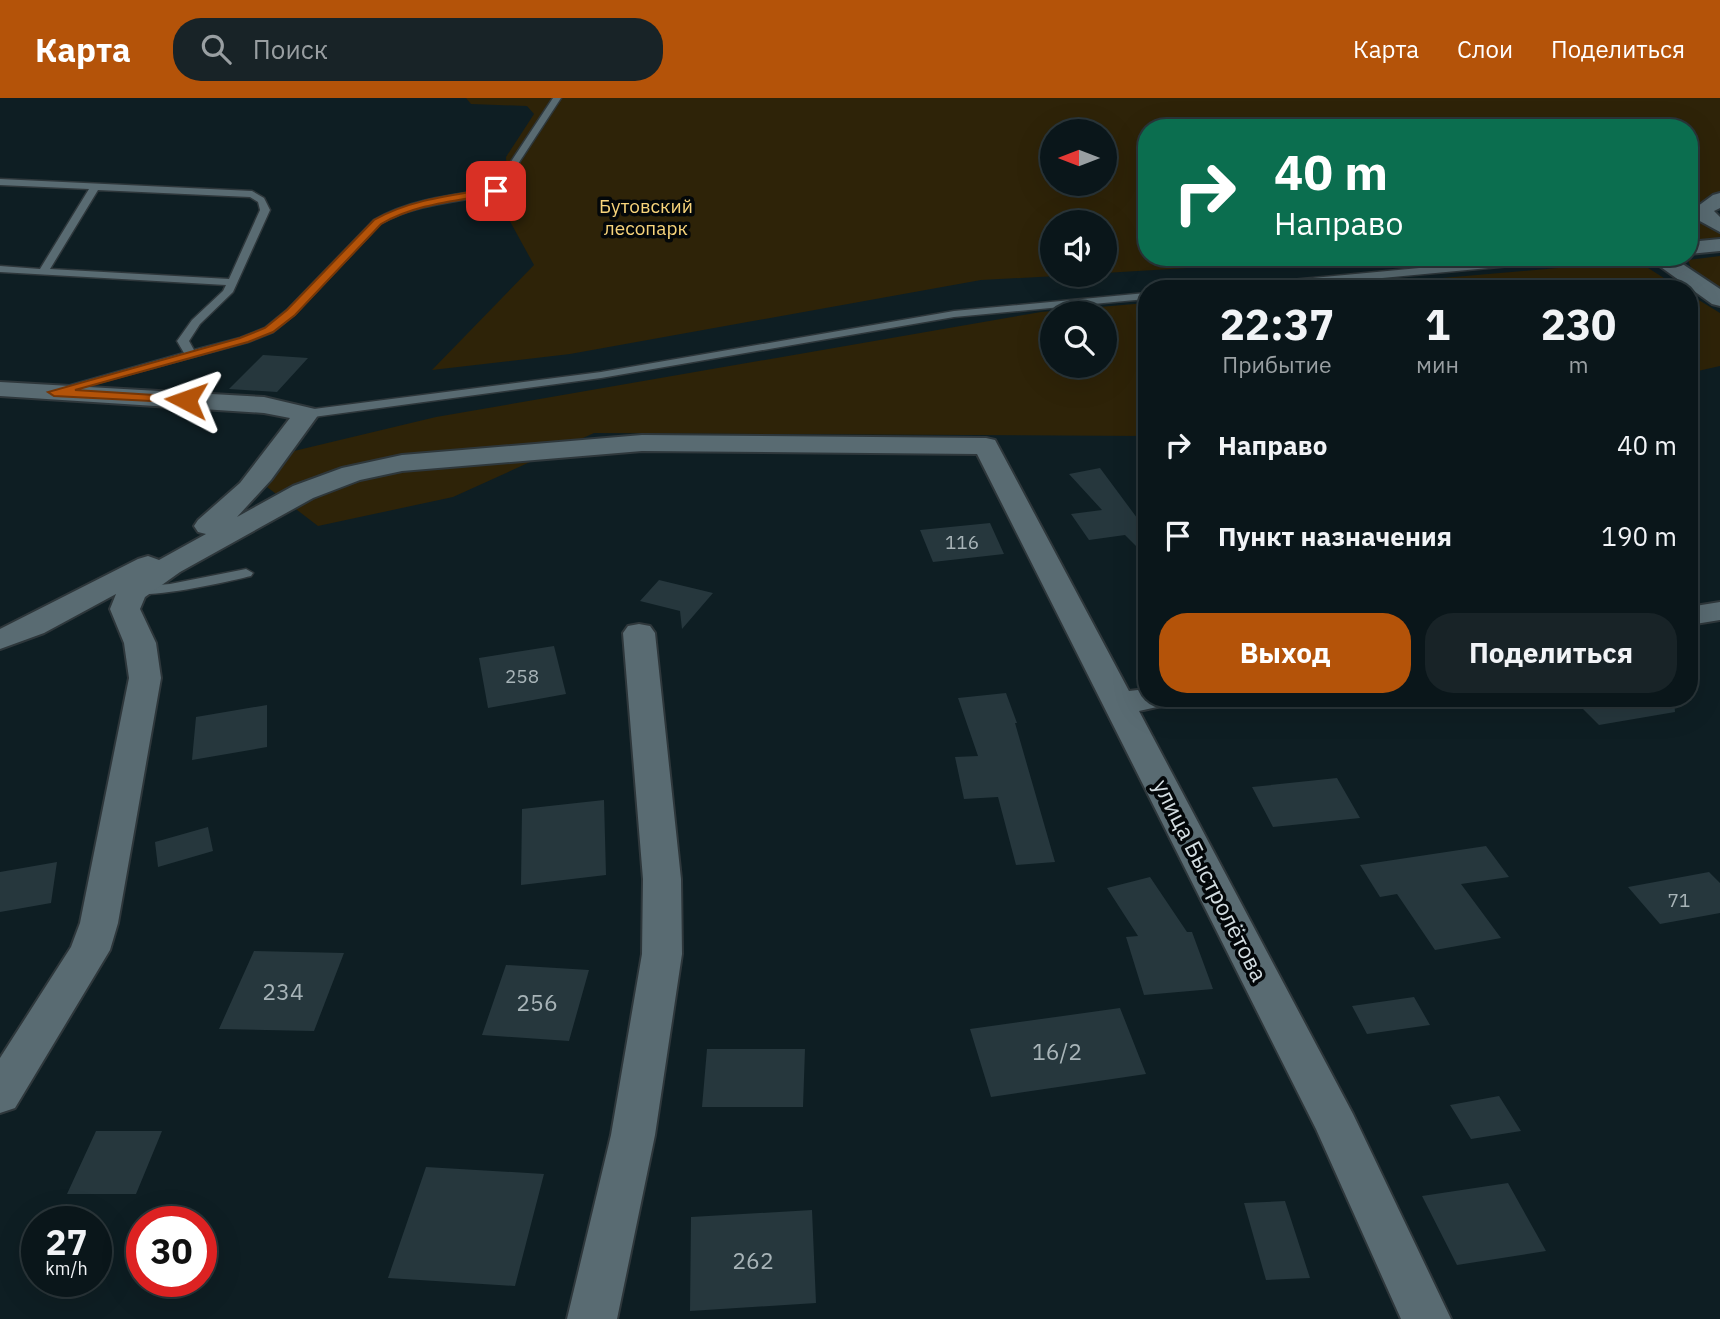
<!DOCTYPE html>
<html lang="ru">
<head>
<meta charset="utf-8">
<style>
  body { margin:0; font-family:"IBM Plex Sans",sans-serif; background:#182327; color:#f1f3f6; height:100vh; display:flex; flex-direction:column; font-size:26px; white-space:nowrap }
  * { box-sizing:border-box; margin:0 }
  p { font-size:23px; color:#999fa2 }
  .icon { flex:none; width:38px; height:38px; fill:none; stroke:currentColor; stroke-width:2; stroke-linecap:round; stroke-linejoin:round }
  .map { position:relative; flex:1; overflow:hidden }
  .side { position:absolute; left:1138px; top:182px; width:560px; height:427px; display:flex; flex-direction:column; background:#0a161a; border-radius:28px; box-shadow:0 7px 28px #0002,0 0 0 2px #2a3539 }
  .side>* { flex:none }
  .hud { position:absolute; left:1138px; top:21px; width:560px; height:147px; border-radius:28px; box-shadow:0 7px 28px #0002,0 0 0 2px #2a3539; background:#0b6e4f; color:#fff; overflow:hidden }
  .needle { width:46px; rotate:270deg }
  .buttons { position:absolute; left:1040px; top:21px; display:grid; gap:14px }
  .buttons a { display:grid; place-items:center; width:77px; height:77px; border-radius:50%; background:#0a161a; box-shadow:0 7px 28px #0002,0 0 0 2px #2a3539; font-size:35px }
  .speed { position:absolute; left:21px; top:1108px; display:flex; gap:14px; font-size:35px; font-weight:700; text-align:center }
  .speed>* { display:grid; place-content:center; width:91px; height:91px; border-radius:50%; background:#0a161a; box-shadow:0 7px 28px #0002,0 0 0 2px #2a3539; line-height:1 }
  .speed small { font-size:18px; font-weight:400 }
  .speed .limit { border:10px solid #d22; background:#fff; color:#111 }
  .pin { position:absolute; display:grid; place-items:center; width:60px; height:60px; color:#fff; margin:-30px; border-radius:14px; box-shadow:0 4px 10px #0006 }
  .me { position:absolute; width:77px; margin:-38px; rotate:274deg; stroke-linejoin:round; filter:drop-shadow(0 0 5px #0008) }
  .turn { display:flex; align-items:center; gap:24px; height:147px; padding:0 21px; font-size:32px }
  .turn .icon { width:91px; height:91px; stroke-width:2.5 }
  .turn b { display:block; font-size:49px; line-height:60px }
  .eta { display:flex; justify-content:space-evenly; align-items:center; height:119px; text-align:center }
  .eta b { font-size:42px; font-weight:800; line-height:49px }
  .button { display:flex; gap:14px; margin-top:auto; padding:14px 21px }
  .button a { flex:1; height:80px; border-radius:28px; background:#b45309; color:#fff; font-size:28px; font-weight:800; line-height:80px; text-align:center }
  .button a+a { background:#182327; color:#f1f3f6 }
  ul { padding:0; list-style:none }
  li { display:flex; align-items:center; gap:21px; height:91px; padding:0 21px }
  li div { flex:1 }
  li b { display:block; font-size:26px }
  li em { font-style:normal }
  header { display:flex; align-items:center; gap:42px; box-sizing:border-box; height:98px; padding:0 35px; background:#b45309; color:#fff }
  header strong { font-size:33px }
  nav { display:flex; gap:38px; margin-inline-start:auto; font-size:24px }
  .search { width:490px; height:63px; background:#182327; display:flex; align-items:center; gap:18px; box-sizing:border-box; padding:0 24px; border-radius:28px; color:#999fa2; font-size:26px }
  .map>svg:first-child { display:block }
  .green { fill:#2e2308; fill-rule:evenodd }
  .building { fill:#26373d }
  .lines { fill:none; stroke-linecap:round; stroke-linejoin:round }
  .service-casing { stroke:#2e373b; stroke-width:3 }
  .minor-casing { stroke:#2e373b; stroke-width:4 }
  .service { fill:#596b72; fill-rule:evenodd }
  .minor { fill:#596b72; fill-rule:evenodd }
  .route { fill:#b45309; stroke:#753606; stroke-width:2 }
  .labels { text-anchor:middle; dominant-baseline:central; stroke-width:7; stroke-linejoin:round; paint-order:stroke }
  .far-park-label { font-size:19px; fill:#f8d47b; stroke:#030709 }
  .number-label { font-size:19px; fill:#a8b4b8 }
  .street-label { font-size:23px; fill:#d3dde1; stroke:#030709 }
  .near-number-label { font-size:23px; fill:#a8b4b8 }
</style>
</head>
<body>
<header>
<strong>Карта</strong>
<div class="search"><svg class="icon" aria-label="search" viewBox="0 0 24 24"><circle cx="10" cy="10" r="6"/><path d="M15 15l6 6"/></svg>Поиск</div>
<nav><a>Карта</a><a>Слои</a><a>Поделиться</a></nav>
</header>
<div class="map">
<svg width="1720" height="1221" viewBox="0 0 1720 1221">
  <rect width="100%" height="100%" fill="#0e1e23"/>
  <path class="green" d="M 466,0 L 1720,0 L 1720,96 L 1708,100 L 1699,111 L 1720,129 L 1720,143 L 1689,145 L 1689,30 L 1146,30 L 1146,159 L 1375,159 L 1104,175 L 1104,124 L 1052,124 L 1052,177 L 1076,177 L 981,182 L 570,256 L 432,272 L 534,167 L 507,118 L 506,59 L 534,16 L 527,8 L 471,6 ZM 1052,33 L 1104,33 L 1104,86 L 1052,86 Z
    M 1720,158 L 1720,193 L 1688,171 L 1691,170 L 1688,162 Z
    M 1561,159 L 1631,159 L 1681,191 L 1315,191 L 1569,169 Z
    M 1689,196 L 1720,215 L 1720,268 L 1689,275 Z
    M 1146,205 L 1146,338 L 594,335 L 453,399 L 318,428 L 267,389 L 294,353 L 436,319 L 1041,214 ZM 1052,215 L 1104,215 L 1104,268 L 1052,268 Z"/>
  <path class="building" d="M 263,257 L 308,260 L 277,294 L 229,291 Z
    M 1100,370 L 1146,432 L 1146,448 L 1141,453 L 1125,437 L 1089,442 L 1071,416 L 1102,412 L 1069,376 Z
    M 990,425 L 1004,456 L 933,464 L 920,432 Z
    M 659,482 L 713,495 L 682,531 L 680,513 L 640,503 Z
    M 554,548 L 566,596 L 488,610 L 479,560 Z
    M 1006,595 L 1017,625 L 1015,625 L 1055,764 L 1016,767 L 998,699 L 964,701 L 955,659 L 978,658 L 958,600 Z
    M 1572,600 L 1674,600 L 1675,614 L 1599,627 Z
    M 267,607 L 267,649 L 192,662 L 196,619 Z
    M 1337,680 L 1360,720 L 1273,729 L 1252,689 Z
    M 604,702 L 606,777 L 521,787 L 522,711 Z
    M 208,729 L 213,753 L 158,769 L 155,744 Z
    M 1486,748 L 1509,779 L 1461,786 L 1501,840 L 1435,852 L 1397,796 L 1380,799 L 1360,767 Z
    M 57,764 L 51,805 L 0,814 L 0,774 Z
    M 1709,774 L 1720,785 L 1720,815 L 1660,826 L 1628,789 Z
    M 1150,779 L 1187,834 L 1192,834 L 1213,891 L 1144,897 L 1126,839 L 1138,838 L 1107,790 Z
    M 254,853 L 344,855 L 314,933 L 219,931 Z
    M 506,867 L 589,872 L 569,943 L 482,937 Z
    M 1414,899 L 1430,927 L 1367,936 L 1352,908 Z
    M 1120,910 L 1146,976 L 991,999 L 970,931 Z
    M 707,951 L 805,951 L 803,1009 L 702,1009 Z
    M 1499,998 L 1521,1033 L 1471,1041 L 1450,1007 Z
    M 96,1033 L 162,1033 L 136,1096 L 67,1096 Z
    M 426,1069 L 544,1076 L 515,1188 L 388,1180 Z
    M 1508,1085 L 1546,1153 L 1457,1167 L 1422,1098 Z
    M 1285,1103 L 1310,1180 L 1266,1182 L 1244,1105 Z
    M 812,1112 L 816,1205 L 690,1213 L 691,1119 Z"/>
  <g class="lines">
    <g class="service-casing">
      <path id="service" d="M 553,0 L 561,0 L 499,95 C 459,104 417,105 380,126 L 295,216 L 273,234 L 248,244 L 60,295 L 52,295 L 50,293 L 184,255 L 177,243 L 192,222 L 223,193 L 226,187 L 0,174 L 0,168 L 40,171 L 89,91 L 0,87 L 0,81 L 252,93 L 264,100 L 270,112 L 233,194 L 200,226 L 189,243 L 194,252 L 240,240 L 265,230 L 287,212 L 374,122 C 410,101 452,97 493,91 ZM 98,92 L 250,99 L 258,104 L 260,112 L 229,181 L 50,171 Z
        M 1538,159 L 1579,159 L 1574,162 L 1265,191 L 1223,191 L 1228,188 Z
        M 1146,195 L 1146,201 L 954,219 L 601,280 L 306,320 L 300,316 L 306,312 L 601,274 L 954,213 Z
        M 246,471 L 253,475 L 251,478 C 231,483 140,504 128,493 L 135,489 L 170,486 Z"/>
    </g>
    <g class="minor-casing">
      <path id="minor" d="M 1720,95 L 1720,110 L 1714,113 L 1720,119 L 1720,134 L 1698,122 L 1694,111 L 1713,97 Z
        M 1720,141 L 1720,153 L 1689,156 L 1689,144 Z
        M 1647,159 L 1672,159 L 1720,191 L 1720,208 L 1712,206 Z
        M 0,284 L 264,299 L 315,311 L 319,316 L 271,382 L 237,419 L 293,388 L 342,370 L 402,357 L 642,337 L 986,340 L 995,342 L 1129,593 L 1146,591 L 1146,600 L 1170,600 L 1166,607 L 1139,613 L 1353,1016 L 1451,1221 L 1401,1221 L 1316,1031 L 977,356 L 642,353 L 402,373 L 360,382 L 313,400 L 180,474 L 145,499 L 140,511 L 156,545 L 161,580 L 118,825 L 110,852 L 15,1010 L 0,1015 L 0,960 L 71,849 L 80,825 L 129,580 L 124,545 L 110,511 L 116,496 L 44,535 L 0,551 L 0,531 L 138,461 L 148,458 L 159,462 L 206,436 L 198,434 L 194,428 L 198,422 L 240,385 L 290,320 L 264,315 L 0,298 Z
        M 1720,504 L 1720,522 L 1689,527 L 1689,509 Z
        M 639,526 L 650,528 L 655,535 L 681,781 L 682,856 L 655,1037 L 617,1221 L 567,1221 L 611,1037 L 642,856 L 643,781 L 623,535 L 628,528 Z"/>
    </g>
    <use href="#service" class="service"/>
    <use href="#minor" class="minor"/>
  </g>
  <path class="route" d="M 496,90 L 499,91 L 499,95 C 458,103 417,105 381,126 L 295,217 L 273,234 L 248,244 L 75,292 L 186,299 L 190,300 L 190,305 L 54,298 L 48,294 L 240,240 L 265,230 L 287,212 L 374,122 C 411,101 454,97 496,90 Z"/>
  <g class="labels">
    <g class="far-park-label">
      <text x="646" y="108">Бутовский<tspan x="646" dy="22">лесопарк</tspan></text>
    </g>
    <g class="number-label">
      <text x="962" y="444">116</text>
      <text x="522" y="578">258</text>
      <text x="1679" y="802">71</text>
    </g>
    <g class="street-label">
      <text transform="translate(1211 782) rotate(63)">улица Быстролётова</text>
    </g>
    <g class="near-number-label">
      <text x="283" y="893">234</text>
      <text x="537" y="904">256</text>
      <text x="1057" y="953">16/2</text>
      <text x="753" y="1162">262</text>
    </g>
  </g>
</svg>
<div class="buttons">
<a><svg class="needle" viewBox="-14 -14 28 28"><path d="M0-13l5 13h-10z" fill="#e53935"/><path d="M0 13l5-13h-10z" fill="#999fa2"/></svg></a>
<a><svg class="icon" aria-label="sound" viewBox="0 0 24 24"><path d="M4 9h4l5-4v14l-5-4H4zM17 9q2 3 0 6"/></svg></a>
<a><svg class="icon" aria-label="search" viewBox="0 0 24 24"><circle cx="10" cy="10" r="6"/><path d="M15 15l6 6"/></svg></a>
</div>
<div class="speed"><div>27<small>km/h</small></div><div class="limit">30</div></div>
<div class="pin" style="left:496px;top:93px;background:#d93025"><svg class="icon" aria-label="arrive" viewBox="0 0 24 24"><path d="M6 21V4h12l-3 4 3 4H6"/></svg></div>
<svg class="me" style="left:186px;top:302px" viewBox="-20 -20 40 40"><path d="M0-17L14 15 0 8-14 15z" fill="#b45309" stroke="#fff" stroke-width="4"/></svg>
<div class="hud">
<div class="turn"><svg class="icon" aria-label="right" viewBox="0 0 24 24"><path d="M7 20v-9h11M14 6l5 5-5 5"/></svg><div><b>40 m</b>Направо</div></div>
</div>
<section class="side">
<div class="eta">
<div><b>22:37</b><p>Прибытие</p></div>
<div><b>1</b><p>мин</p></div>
<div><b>230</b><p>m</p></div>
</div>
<ul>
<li><svg class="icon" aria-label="right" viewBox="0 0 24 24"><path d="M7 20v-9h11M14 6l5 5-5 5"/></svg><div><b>Направо</b></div><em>40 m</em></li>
<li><svg class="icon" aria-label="arrive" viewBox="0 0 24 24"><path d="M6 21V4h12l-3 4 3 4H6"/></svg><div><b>Пункт назначения</b></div><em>190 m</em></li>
</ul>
<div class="button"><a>Выход</a><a>Поделиться</a></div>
</section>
</div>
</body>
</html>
